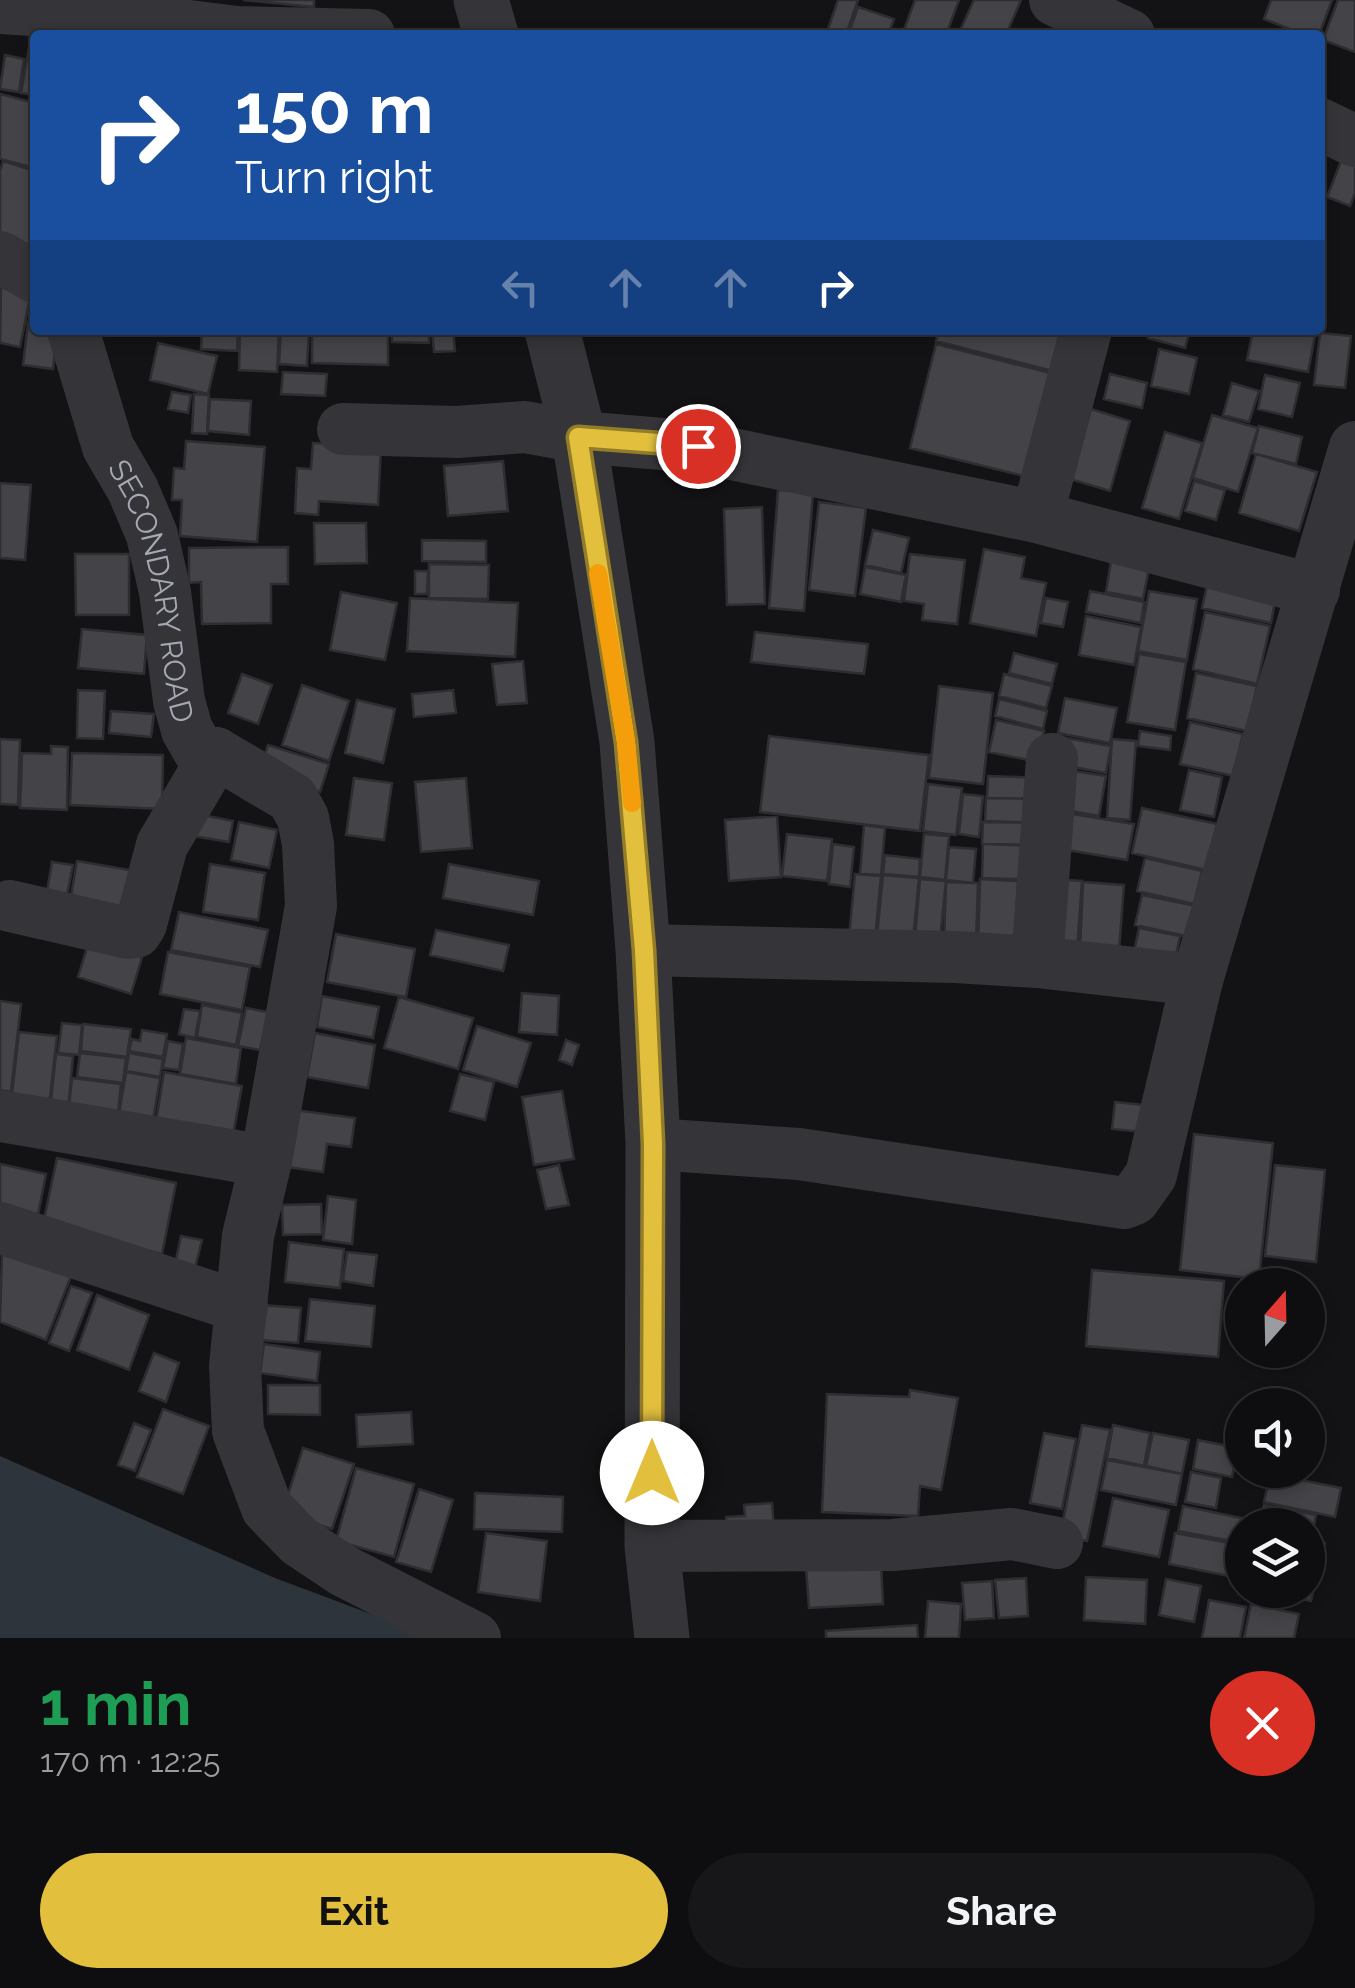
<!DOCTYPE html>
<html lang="en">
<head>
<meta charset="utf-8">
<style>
  body { margin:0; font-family:Raleway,sans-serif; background:#171719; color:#f1f3f6; height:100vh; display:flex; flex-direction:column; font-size:38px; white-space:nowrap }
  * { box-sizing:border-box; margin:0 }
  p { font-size:32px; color:#9b9c9f }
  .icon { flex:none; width:55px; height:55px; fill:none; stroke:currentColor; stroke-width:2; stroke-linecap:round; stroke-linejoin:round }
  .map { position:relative; height:1638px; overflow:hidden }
  .panel { display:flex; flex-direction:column; background:#0e0e10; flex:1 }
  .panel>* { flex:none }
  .hud { position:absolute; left:30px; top:30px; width:1295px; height:305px; border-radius:10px; box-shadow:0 5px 15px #0003,0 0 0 2px #2e2e30; background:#1a4fa0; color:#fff; overflow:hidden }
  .needle { width:65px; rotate:20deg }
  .tools { position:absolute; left:1225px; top:1268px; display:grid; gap:20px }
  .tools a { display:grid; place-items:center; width:100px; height:100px; border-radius:50%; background:#0e0e10; box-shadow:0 5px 15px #0003,0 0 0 2px #2e2e30; font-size:50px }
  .pin { position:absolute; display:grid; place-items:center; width:85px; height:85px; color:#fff; margin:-42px; border:5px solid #fff; border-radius:50%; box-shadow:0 2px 10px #0007 }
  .me { position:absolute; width:110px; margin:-55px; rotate:0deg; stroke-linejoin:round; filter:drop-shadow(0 0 8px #0008) }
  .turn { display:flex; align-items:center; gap:35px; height:210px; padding:0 40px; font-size:45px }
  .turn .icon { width:130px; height:130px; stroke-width:2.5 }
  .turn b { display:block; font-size:70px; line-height:85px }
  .lanes { display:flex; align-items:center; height:95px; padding:0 40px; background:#0003; justify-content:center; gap:50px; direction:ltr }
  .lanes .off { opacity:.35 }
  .round { display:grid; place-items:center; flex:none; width:105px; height:105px; border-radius:52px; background:#171719 }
  .headline { display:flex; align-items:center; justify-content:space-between; height:170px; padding:0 40px }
  h1 { font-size:60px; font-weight:700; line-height:75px; color:#1e9e55 }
  .primary-button { display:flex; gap:20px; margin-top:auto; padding:20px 40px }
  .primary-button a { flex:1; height:115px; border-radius:60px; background:#e2c03e; color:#111; font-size:40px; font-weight:700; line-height:115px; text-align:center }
  .primary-button a+a { background:#171719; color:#f1f3f6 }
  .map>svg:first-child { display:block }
  .water { fill:#2e343c }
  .building { fill:#434348; stroke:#2e2d31; stroke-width:2.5 }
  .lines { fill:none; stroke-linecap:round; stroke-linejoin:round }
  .minor { stroke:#353539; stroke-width:52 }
  .tertiary { stroke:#353539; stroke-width:55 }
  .route-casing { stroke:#937d28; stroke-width:25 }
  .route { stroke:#e2c03e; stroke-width:18 }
  .slow { stroke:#f59e0b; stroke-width:18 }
  .labels { text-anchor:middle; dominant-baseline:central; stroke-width:8; stroke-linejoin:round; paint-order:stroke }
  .street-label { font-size:30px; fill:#a6a9b4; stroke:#0f0e10 }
</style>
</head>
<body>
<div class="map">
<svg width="1355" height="1638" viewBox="0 0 1355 1638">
  <rect width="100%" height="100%" fill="#131315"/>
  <path class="water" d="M 0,1456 L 275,1578 L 435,1638 L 0,1638 Z"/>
  <path class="building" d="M 243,0 L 314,0 L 314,7 Z
    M 838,0 L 858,0 L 846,35 L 826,35 Z
    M 915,0 L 959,0 L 946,35 L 902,35 Z
    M 974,0 L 1021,0 L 1006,35 L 958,35 Z
    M 1271,0 L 1332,0 L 1319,35 L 1305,35 L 1264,19 Z
    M 1338,0 L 1355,0 L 1355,52 L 1323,40 Z
    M 858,7 L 894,19 L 888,35 L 848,35 Z
    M 30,42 L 35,42 L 35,95 L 21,93 Z
    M 5,55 L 24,59 L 19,92 L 0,89 Z
    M 0,94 L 35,103 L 35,168 L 0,159 Z
    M 1345,151 L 1355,155 L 1355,193 L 1350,206 L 1327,197 Z
    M 3,161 L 35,171 L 35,250 L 0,239 L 0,171 Z
    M 1,287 L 31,293 L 20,347 L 0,343 Z
    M 28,322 L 35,323 L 35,330 L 57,330 L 53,369 L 23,365 Z
    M 202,330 L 238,330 L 237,351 L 201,349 Z
    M 240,330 L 279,330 L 277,372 L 239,370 Z
    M 281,330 L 309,330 L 307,366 L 279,364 Z
    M 312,330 L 388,330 L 388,365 L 312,363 Z
    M 392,330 L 429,330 L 429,343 L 392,342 Z
    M 432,330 L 453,330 L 455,351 L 434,352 Z
    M 939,330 L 1071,330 L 1060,373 L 936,341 Z
    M 1150,330 L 1190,330 L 1185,348 L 1148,338 Z
    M 1253,330 L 1289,330 L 1315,335 L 1308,372 L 1247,360 Z
    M 1320,333 L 1351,336 L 1345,388 L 1314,385 Z
    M 158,343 L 217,356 L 208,394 L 150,380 Z
    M 936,344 L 1058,375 L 1032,478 L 910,448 Z
    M 1159,349 L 1197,358 L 1189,394 L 1151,386 Z
    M 283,372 L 327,374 L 325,396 L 281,394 Z
    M 1110,374 L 1147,383 L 1142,408 L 1104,399 Z
    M 1265,375 L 1300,383 L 1292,417 L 1258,409 Z
    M 1232,383 L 1259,391 L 1249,422 L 1223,415 Z
    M 172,392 L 191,395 L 188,413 L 168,409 Z
    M 194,394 L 209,395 L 207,434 L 192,433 Z
    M 210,399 L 251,401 L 249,435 L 208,431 Z
    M 1091,409 L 1130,421 L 1110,491 L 1070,479 Z
    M 1212,415 L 1258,428 L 1238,492 L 1193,478 Z
    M 1259,426 L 1302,437 L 1296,464 L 1252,453 Z
    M 1165,432 L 1202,443 L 1179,519 L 1142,508 Z
    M 186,441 L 265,447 L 257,542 L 180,536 L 182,500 L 172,500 L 174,468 L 184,469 Z
    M 313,443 L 381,447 L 378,505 L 319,501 L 318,515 L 295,513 L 297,468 L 311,469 Z
    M 1256,454 L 1317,472 L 1299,531 L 1239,513 Z
    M 503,461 L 508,511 L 448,516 L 444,466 Z
    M 1194,481 L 1225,490 L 1216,520 L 1185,511 Z
    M 0,483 L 31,485 L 25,560 L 0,558 Z
    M 778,490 L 813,492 L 804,611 L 769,608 Z
    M 819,502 L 866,508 L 855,596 L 809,590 Z
    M 762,507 L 765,604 L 727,605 L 724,509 Z
    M 314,523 L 366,523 L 367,563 L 315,564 Z
    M 873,530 L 909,538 L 901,573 L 865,565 Z
    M 422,540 L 486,541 L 486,562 L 422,561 Z
    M 288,547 L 288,584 L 271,584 L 271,623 L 202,624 L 201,582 L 189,583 L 189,548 Z
    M 984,549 L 1025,557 L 1021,578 L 1046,583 L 1036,636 L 970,623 Z
    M 75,554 L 129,554 L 129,615 L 76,615 Z
    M 910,554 L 965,560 L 957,624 L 922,620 L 924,604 L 904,601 Z
    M 1111,561 L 1149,568 L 1143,599 L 1106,592 Z
    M 429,564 L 489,565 L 488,599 L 429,598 Z
    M 865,567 L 906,575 L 901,602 L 860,594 Z
    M 415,571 L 428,571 L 427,594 L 415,594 Z
    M 1208,581 L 1276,596 L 1271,623 L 1202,608 Z
    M 1090,591 L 1144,602 L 1141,623 L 1086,612 Z
    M 1149,591 L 1197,599 L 1187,660 L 1138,651 Z
    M 341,592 L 397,603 L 385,660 L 330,650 Z
    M 410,598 L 518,603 L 515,657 L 407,651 Z
    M 1046,598 L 1068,602 L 1063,627 L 1041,623 Z
    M 1205,612 L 1270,626 L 1257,684 L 1193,669 Z
    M 1086,616 L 1141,627 L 1134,665 L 1079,655 Z
    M 82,629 L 147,635 L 144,674 L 78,668 Z
    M 755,632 L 868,644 L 864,674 L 751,662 Z
    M 1014,653 L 1057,664 L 1052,684 L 1009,673 Z
    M 1139,654 L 1186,662 L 1175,730 L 1127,722 Z
    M 523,661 L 527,703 L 497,705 L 492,664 Z
    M 1196,673 L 1257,686 L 1247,731 L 1187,718 Z
    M 242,674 L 272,685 L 258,724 L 228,713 Z
    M 1004,674 L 1052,686 L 1046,708 L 999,696 Z
    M 302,685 L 349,701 L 329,761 L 282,745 Z
    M 939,686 L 993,693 L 983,784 L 929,778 Z
    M 78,690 L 105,691 L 103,739 L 77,738 Z
    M 453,690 L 456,713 L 414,717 L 412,694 Z
    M 1065,698 L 1117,708 L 1110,743 L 1058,733 Z
    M 999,699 L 1047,711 L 1043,729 L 995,716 Z
    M 357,700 L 395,709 L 383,763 L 345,753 Z
    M 111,711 L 154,714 L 151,737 L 109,733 Z
    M 996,720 L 1044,731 L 1038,762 L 989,752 Z
    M 1190,722 L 1243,734 L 1233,776 L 1180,764 Z
    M 1140,731 L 1171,736 L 1170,750 L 1138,746 Z
    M 769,736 L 929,755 L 920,831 L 760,812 Z
    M 1066,738 L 1111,746 L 1106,773 L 1062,765 Z
    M 0,739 L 20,740 L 18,805 L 0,804 Z
    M 1112,739 L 1136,741 L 1130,820 L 1107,818 Z
    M 268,745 L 329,764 L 320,792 L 259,772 Z
    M 51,746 L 68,747 L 67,810 L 20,808 L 22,753 L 51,754 Z
    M 72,753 L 163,755 L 162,809 L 70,805 Z
    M 1067,770 L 1106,776 L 1099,816 L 1060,809 Z
    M 1189,770 L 1222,777 L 1214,817 L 1180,810 Z
    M 988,776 L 1043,778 L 1043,799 L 987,798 Z
    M 354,778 L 392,783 L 384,840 L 346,835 Z
    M 466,778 L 472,848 L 421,852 L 415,782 Z
    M 928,784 L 962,788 L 956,835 L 923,831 Z
    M 963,794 L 983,796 L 979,837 L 959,834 Z
    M 986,798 L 1043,799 L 1042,823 L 985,821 Z
    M 1142,808 L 1217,824 L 1206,870 L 1132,853 Z
    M 1060,812 L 1134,824 L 1127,860 L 1055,848 Z
    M 197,814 L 233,821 L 229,842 L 193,836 Z
    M 777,816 L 781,877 L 729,881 L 725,820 Z
    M 239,822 L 277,830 L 269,868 L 231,860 Z
    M 983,822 L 1042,823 L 1041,845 L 982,844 Z
    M 864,825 L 885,828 L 881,875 L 860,874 Z
    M 787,834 L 832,839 L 827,881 L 782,876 Z
    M 924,834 L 949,836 L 945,880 L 920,877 Z
    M 833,844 L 854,847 L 850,887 L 829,884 Z
    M 983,844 L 1038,846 L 1037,880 L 982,878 Z
    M 949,847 L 976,849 L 973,883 L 946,880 Z
    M 885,855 L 920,859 L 919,877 L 883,874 Z
    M 1145,858 L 1202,871 L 1194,904 L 1137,891 Z
    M 77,861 L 147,873 L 138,920 L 69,908 Z
    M 52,862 L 73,865 L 65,906 L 45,903 Z
    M 210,864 L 265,873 L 258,920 L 203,912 Z
    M 449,864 L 539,881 L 533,915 L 443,898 Z
    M 855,874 L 881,876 L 875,939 L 849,937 Z
    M 883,875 L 919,878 L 913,939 L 877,936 Z
    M 920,879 L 946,881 L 940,940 L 915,938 Z
    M 980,879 L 1018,881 L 1015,947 L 978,946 Z
    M 1052,879 L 1082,881 L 1077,951 L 1047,950 Z
    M 946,882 L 978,883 L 976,944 L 944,943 Z
    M 1083,882 L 1124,885 L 1119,950 L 1080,948 Z
    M 1142,895 L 1196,906 L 1190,937 L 1135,925 Z
    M 179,912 L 268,930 L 260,967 L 171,950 Z
    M 1139,928 L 1180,936 L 1173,970 L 1132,961 Z
    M 436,930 L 509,945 L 503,971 L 430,955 Z
    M 336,934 L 415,949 L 406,997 L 327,982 Z
    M 89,941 L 142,957 L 131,994 L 78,977 Z
    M 168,952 L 250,967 L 242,1010 L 160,994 Z
    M 522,993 L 559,996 L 557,1035 L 519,1032 Z
    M 322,996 L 379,1007 L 373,1038 L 317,1027 Z
    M 399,997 L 473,1018 L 458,1069 L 384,1048 Z
    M 0,1001 L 21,1004 L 11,1092 L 0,1090 Z
    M 202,1005 L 242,1013 L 236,1045 L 197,1037 Z
    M 246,1008 L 268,1012 L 260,1050 L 238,1046 Z
    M 184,1009 L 200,1011 L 195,1038 L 179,1034 Z
    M 62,1023 L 82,1025 L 79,1055 L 58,1053 Z
    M 83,1024 L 131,1029 L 127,1057 L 81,1051 Z
    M 477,1026 L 531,1043 L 517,1087 L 463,1070 Z
    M 142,1030 L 167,1034 L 163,1057 L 129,1051 L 132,1039 L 140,1041 Z
    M 19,1032 L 57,1036 L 49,1107 L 11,1103 Z
    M 315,1033 L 375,1045 L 368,1088 L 307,1077 Z
    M 186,1038 L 241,1048 L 236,1084 L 180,1074 Z
    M 566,1040 L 579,1045 L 572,1065 L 559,1060 Z
    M 168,1041 L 183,1044 L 179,1070 L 163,1068 Z
    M 80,1053 L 126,1058 L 123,1083 L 77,1077 Z
    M 129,1053 L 163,1059 L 160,1077 L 126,1071 Z
    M 56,1054 L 73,1056 L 68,1111 L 50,1109 Z
    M 126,1072 L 160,1078 L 153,1120 L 119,1114 Z
    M 164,1072 L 242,1086 L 233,1135 L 156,1122 Z
    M 460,1074 L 494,1082 L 485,1120 L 450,1111 Z
    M 72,1078 L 121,1084 L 117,1123 L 68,1117 Z
    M 562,1091 L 574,1159 L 534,1165 L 522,1097 Z
    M 1115,1102 L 1154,1106 L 1152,1133 L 1112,1129 Z
    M 295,1110 L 355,1118 L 351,1147 L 327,1144 L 323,1172 L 287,1167 Z
    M 1194,1134 L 1273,1143 L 1259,1279 L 1180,1270 Z
    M 57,1158 L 176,1183 L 162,1254 L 42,1229 Z
    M 0,1164 L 46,1174 L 37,1220 L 0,1213 Z
    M 559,1165 L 569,1205 L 546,1209 L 537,1170 Z
    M 1275,1165 L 1325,1170 L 1316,1262 L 1265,1256 Z
    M 328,1196 L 356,1200 L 352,1244 L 323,1240 Z
    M 321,1204 L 322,1234 L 283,1235 L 282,1205 Z
    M 181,1236 L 202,1240 L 195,1268 L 175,1264 Z
    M 289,1242 L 344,1249 L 340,1288 L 285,1282 Z
    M 347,1252 L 377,1255 L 373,1286 L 343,1281 Z
    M 2,1253 L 75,1266 L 46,1340 L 0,1322 Z
    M 1092,1270 L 1224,1281 L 1218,1357 L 1086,1346 Z
    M 71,1286 L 92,1293 L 69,1351 L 49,1343 Z
    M 97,1295 L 149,1315 L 129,1370 L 77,1350 Z
    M 310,1299 L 375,1306 L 371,1347 L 305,1341 Z
    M 262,1305 L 301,1308 L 298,1343 L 260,1340 Z
    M 264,1344 L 320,1352 L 317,1381 L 260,1373 Z
    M 154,1353 L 179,1363 L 166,1402 L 139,1391 Z
    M 268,1385 L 320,1385 L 320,1415 L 268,1414 Z
    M 910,1390 L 958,1398 L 941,1490 L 920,1486 L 918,1516 L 822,1512 L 827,1394 L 909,1397 Z
    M 163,1409 L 209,1426 L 183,1494 L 137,1477 Z
    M 411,1412 L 413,1444 L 358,1447 L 356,1415 Z
    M 134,1423 L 151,1430 L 135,1471 L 118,1465 Z
    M 1082,1425 L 1110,1430 L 1087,1541 L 1060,1536 Z
    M 1113,1425 L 1150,1433 L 1144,1466 L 1107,1458 Z
    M 1044,1433 L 1076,1439 L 1062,1509 L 1030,1503 Z
    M 1153,1433 L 1189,1440 L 1182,1474 L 1146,1466 Z
    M 1198,1440 L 1238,1448 L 1232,1477 L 1193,1469 Z
    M 303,1448 L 354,1464 L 332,1529 L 282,1513 Z
    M 1107,1460 L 1182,1474 L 1176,1505 L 1101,1490 Z
    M 356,1468 L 414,1484 L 394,1557 L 336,1541 Z
    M 1191,1472 L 1221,1478 L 1216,1508 L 1185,1502 Z
    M 1270,1474 L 1341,1488 L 1335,1517 L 1264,1502 Z
    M 419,1489 L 453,1500 L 431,1572 L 396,1562 Z
    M 475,1493 L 563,1497 L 562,1532 L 474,1529 Z
    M 1113,1498 L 1169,1510 L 1159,1557 L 1103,1546 Z
    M 772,1503 L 775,1541 L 728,1544 L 726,1517 L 745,1516 L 744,1505 Z
    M 1264,1505 L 1316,1515 L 1311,1538 L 1308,1538 L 1308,1525 L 1260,1525 Z
    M 1183,1506 L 1241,1518 L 1236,1542 L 1178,1531 Z
    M 486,1533 L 547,1541 L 540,1601 L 478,1592 Z
    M 1175,1533 L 1235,1544 L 1229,1576 L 1169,1564 Z
    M 1308,1539 L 1325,1543 L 1321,1563 L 1308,1560 Z
    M 1308,1561 L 1319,1563 L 1311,1601 L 1275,1594 L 1276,1590 L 1308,1590 Z
    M 881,1564 L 883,1604 L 809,1608 L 806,1568 Z
    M 1086,1577 L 1147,1580 L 1145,1624 L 1084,1620 Z
    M 1026,1578 L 1028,1616 L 999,1618 L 995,1580 Z
    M 1166,1579 L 1201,1586 L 1194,1622 L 1159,1615 Z
    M 992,1581 L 994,1618 L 965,1620 L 962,1583 Z
    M 1209,1600 L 1246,1607 L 1240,1638 L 1202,1638 Z
    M 928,1601 L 961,1604 L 959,1638 L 925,1638 Z
    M 1251,1604 L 1299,1614 L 1294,1638 L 1244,1638 Z
    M 917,1625 L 918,1638 L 826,1638 L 826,1631 Z"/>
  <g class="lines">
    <g class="minor">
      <path d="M 1055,0 L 1129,35"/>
      <path d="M 0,8 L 92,14 L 237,32 L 369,35"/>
      <path d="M 1320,124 L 1355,141"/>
      <path d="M 0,257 L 35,277"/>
      <path id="s1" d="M 73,330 L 108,447 L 133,490 L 152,535 L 165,592 L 179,701 L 187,730 L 199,751 L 216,753 L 292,798 L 303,818 L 308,844 L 311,906 L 266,1161 L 248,1236 L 235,1366 L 238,1431 L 267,1508 L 299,1541 L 344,1571 L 475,1638"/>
      <path d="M 343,429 L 457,432 L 525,427 L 579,437 L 698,447 L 1037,517 L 1314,590"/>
      <path d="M 1037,517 L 1086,330"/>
      <path d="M 10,906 L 128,933 L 136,932 L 141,924 L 162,845 L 216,753"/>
      <path d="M 643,950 L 956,957 L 1037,962 L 1197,980"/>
      <path d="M 1037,962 L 1052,759"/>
      <path d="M 0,1116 L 266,1161"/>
      <path d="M 653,1144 L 799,1154 L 1124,1203 L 1134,1199 L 1151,1175 L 1197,980 L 1355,447"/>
      <path d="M 0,1228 L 242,1307"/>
      <path d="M 652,1546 L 893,1545 L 1012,1534 L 1057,1543"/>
    </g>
    <path class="tertiary" d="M 481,0 L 491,35
      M 552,330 L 579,437 L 627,742 L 643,950 L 653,1144 L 652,1546 L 662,1638"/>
  </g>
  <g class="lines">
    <g class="route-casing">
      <path id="route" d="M 652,1473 L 653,1144 L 644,950 L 626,742 L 578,437 L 698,446"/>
    </g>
    <use href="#route" class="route"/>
    <path class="slow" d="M 598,573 L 626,742 L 632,803"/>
  </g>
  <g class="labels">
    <g class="street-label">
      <text stroke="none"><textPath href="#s1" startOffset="275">SECONDARY ROAD</textPath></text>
    </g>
  </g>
</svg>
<div class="tools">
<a><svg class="needle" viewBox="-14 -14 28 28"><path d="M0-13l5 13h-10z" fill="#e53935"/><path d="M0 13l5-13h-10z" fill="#9b9c9f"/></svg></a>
<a><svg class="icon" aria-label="sound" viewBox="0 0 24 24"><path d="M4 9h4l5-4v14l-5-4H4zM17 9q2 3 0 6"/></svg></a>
<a><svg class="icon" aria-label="layers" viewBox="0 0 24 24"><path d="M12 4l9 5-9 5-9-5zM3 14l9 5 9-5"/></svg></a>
</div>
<div class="pin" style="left:698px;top:446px;background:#d93025"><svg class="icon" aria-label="arrive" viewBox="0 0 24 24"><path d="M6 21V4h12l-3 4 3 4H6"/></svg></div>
<svg class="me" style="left:652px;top:1473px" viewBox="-20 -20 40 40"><circle r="19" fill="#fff"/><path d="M0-13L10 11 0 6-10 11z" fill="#e2c03e"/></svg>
<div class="hud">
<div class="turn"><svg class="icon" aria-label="right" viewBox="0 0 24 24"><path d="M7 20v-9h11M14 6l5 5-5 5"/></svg><div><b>150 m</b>Turn right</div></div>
<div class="lanes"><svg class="icon off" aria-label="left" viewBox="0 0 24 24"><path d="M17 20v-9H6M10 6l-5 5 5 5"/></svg><svg class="icon off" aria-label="ahead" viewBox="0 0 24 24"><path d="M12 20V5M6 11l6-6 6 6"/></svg><svg class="icon off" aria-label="ahead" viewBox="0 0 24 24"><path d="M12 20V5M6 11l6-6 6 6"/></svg><svg class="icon" aria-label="right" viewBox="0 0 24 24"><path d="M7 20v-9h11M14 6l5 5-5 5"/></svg></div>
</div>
</div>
<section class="panel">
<div class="headline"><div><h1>1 min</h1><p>170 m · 12:25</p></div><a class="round" style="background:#d93025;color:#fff"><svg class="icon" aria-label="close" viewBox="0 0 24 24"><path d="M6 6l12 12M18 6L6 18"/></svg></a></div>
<div class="primary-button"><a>Exit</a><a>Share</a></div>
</section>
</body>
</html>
